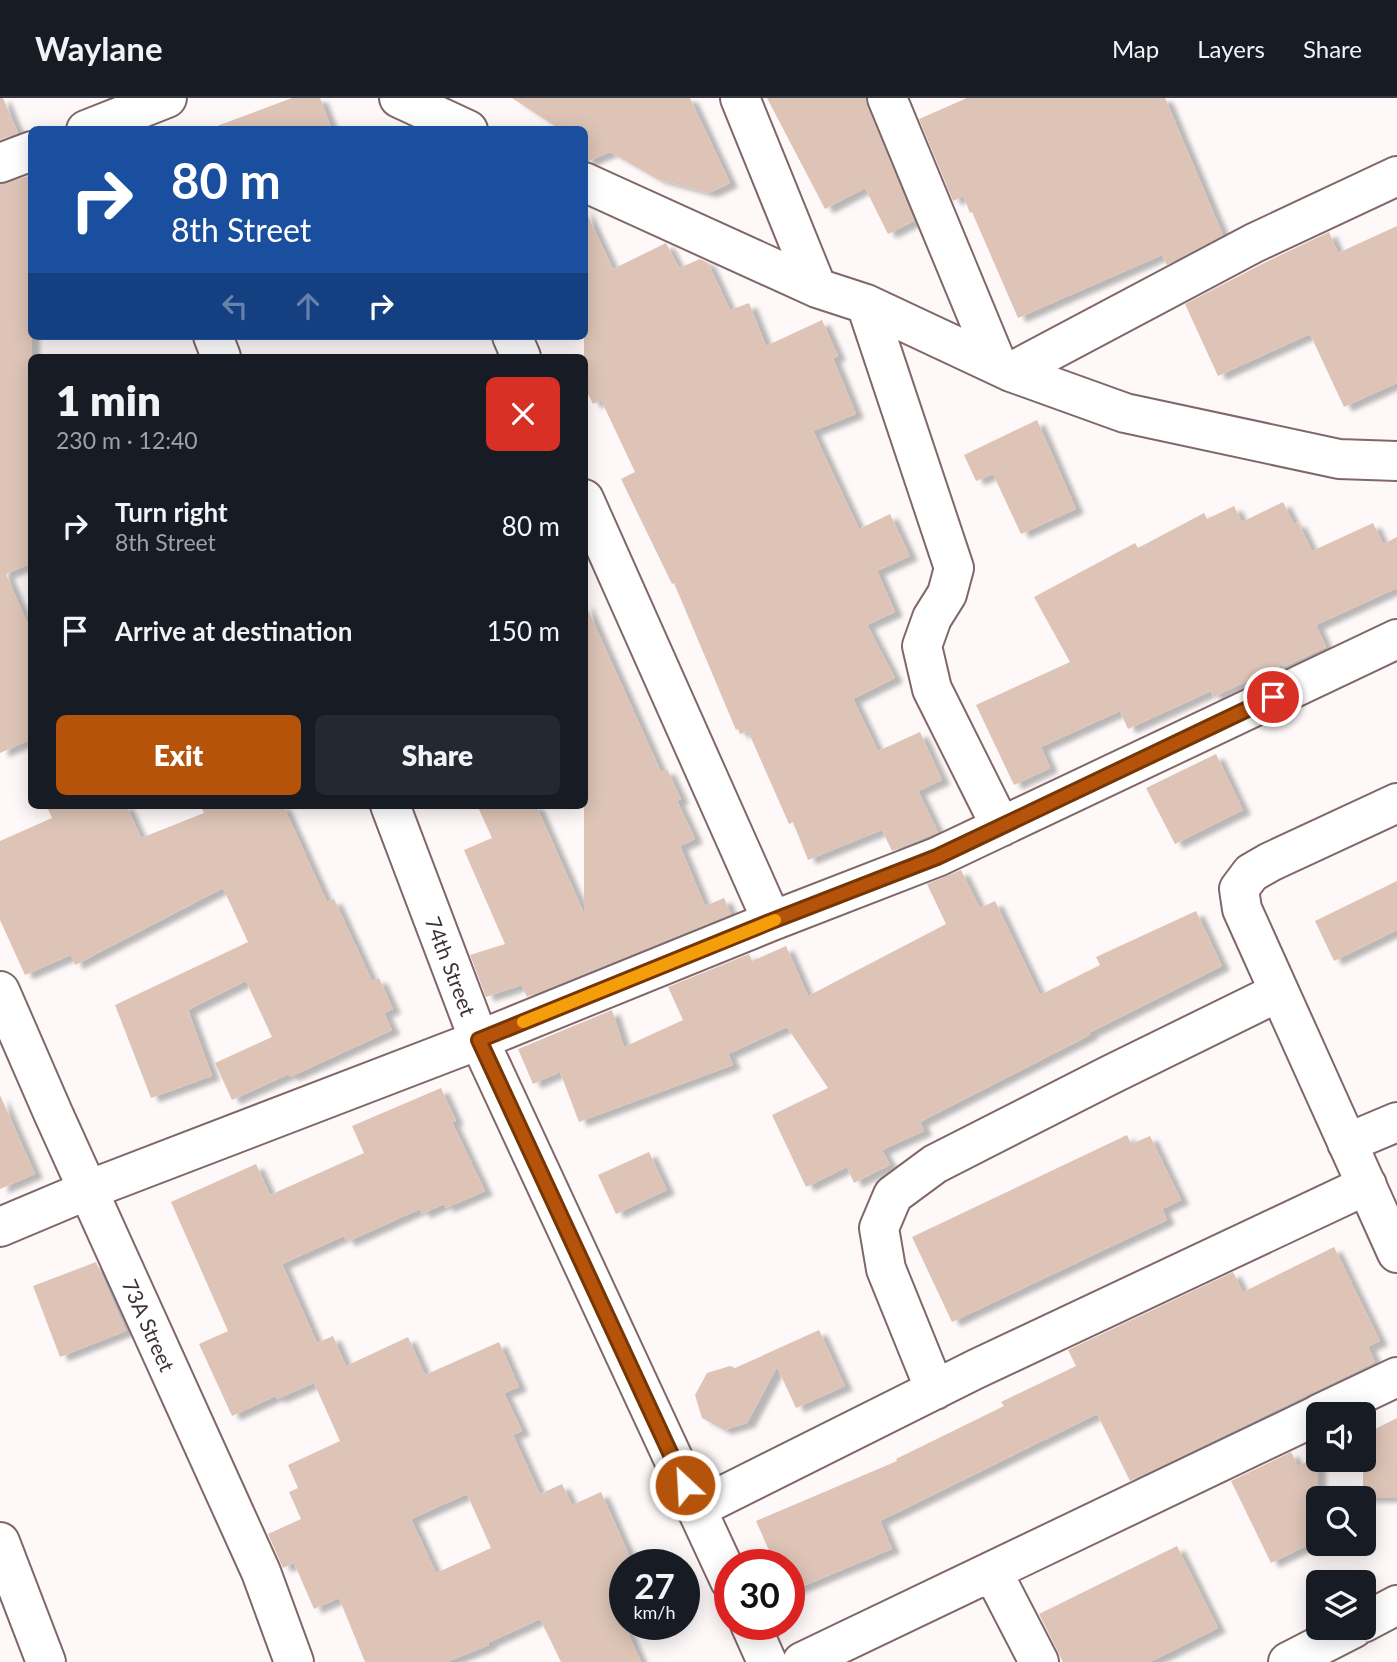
<!DOCTYPE html>
<html lang="en">
<head>
<meta charset="utf-8">
<style>
  body { margin:0; font-family:Lato,sans-serif; background:#242831; color:#f1f3f6; height:100vh; display:flex; flex-direction:column; font-size:26px; white-space:nowrap }
  * { box-sizing:border-box; margin:0 }
  p { font-size:23px; color:#9ea1a6 }
  .icon { flex:none; width:38px; height:38px; fill:none; stroke:currentColor; stroke-width:2; stroke-linecap:round; stroke-linejoin:round }
  .map { position:relative; flex:1; overflow:hidden }
  .sheet { position:absolute; left:28px; top:256px; width:560px; height:455px; display:flex; flex-direction:column; background:#171b24; border-radius:10px; box-shadow:0 4px 18px #0003 }
  .sheet>* { flex:none }
  .guide { position:absolute; left:28px; top:28px; width:560px; height:214px; border-radius:10px; box-shadow:0 4px 18px #0003; background:#1a4fa0; color:#fff; overflow:hidden }
  .tools { position:absolute; left:1306px; top:1304px; display:grid; gap:14px }
  .tools a { display:grid; place-items:center; width:70px; height:70px; border-radius:10px; background:#171b24; box-shadow:0 4px 18px #0003; font-size:35px }
  .speed { position:absolute; left:609px; top:1451px; display:flex; gap:14px; font-size:35px; font-weight:700; text-align:center }
  .speed>* { display:grid; place-content:center; width:91px; height:91px; border-radius:50%; background:#171b24; box-shadow:0 4px 18px #0003; line-height:1 }
  .speed small { font-size:18px; font-weight:400 }
  .speed .limit { border:10px solid #d22; background:#fff; color:#111 }
  .pin { position:absolute; display:grid; place-items:center; width:60px; height:60px; color:#fff; margin:-30px; border:4px solid #fff; border-radius:50%; box-shadow:0 2px 7px #0007 }
  .me { position:absolute; width:77px; margin:-38px; rotate:335deg; stroke-linejoin:round; filter:drop-shadow(0 0 5px #0008) }
  .turn { display:flex; align-items:center; gap:24px; height:147px; padding:0 28px; font-size:32px }
  .turn .icon { width:91px; height:91px; stroke-width:2.5 }
  .turn b { display:block; font-size:49px; line-height:60px }
  .lanes { display:flex; align-items:center; height:66px; padding:0 28px; background:#0003; justify-content:center; gap:35px; direction:ltr }
  .lanes .off { opacity:.35 }
  .round { display:grid; place-items:center; flex:none; width:74px; height:74px; border-radius:10px; background:#242831 }
  .head { display:flex; align-items:center; justify-content:space-between; height:119px; padding:0 28px }
  h1 { font-size:42px; font-weight:800; line-height:52px }
  .primary-button { display:flex; gap:14px; margin-top:auto; padding:14px 28px }
  .primary-button a { flex:1; height:80px; border-radius:10px; background:#b45309; color:#fff; font-size:28px; font-weight:800; line-height:80px; text-align:center }
  .primary-button a+a { background:#242831; color:#f1f3f6 }
  ul { padding:0; list-style:none }
  li { display:flex; align-items:center; gap:21px; height:105px; padding:0 28px }
  li div { flex:1 }
  li b { display:block; font-size:26px }
  li em { font-style:normal }
  header { display:flex; align-items:center; gap:42px; box-sizing:border-box; height:98px; padding:0 35px; background:#171b24; border-bottom:2px solid #363941 }
  header strong { font-size:33px }
  nav { display:flex; gap:38px; margin-inline-start:auto; font-size:24px }
  .map>svg:first-child { display:block }
  .building { fill:#ddc4b7; fill-rule:evenodd; filter:url(#shadow) }
  .lines { fill:none; stroke-linecap:round; stroke-linejoin:round }
  .minor-casing { stroke:#816768; stroke-width:42 }
  .major-casing { stroke:#816768; stroke-width:42 }
  .minor { stroke:#fff; stroke-width:38 }
  .major { stroke:#fff; stroke-width:38 }
  .route-casing { stroke:#753606; stroke-width:18 }
  .route { stroke:#b45309; stroke-width:12 }
  .slow { stroke:#f59e0b; stroke-width:12 }
  .labels { text-anchor:middle; dominant-baseline:central; stroke-width:6; stroke-linejoin:round; paint-order:stroke }
  .street-label { font-size:21px; fill:#3d3131; stroke:#fff }
</style>
</head>
<body>
<header>
<strong>Waylane</strong>
<nav><a>Map</a><a>Layers</a><a>Share</a></nav>
</header>
<div class="map">
<svg width="1397" height="1564" viewBox="0 0 1397 1564">
  <defs>
    <filter id="shadow"><feDropShadow dx="8" dy="4.5" stdDeviation="2" flood-color="#0004"/></filter>
  </defs>
  <rect width="100%" height="100%" fill="#fef8f8"/>
  <path class="building" d="M 0,0 L 3,0 L 18,35 L 0,42 Z
    M 292,0 L 320,0 L 332,32 L 217,32 L 217,28 Z
    M 512,0 L 690,0 L 730,85 L 709,95 L 657,81 L 610,54 L 589,63 L 584,63 L 584,32 L 561,32 Z
    M 767,0 L 866,0 L 867,8 L 914,123 L 888,136 L 865,90 L 825,111 Z
    M 967,0 L 1165,0 L 1223,137 L 1167,167 L 1162,157 L 1018,220 L 972,114 L 970,115 L 963,98 L 953,103 L 919,21 Z
    M 32,77 L 32,465 L 6,476 L 32,536 L 32,641 L 0,655 L 0,86 Z
    M 584,110 L 613,171 L 666,145 L 679,170 L 700,161 L 708,165 L 730,212 L 749,205 L 766,248 L 822,222 L 838,258 L 833,260 L 856,316 L 813,333 L 859,431 L 890,416 L 910,458 L 877,473 L 895,514 L 867,527 L 895,580 L 853,601 L 878,653 L 920,634 L 942,682 L 918,693 L 938,734 L 892,753 L 882,732 L 808,762 L 793,724 L 789,726 L 748,633 L 740,636 L 738,631 L 736,632 L 674,485 L 672,486 L 621,381 L 635,374 L 601,302 L 593,306 L 584,288 Z
    M 1397,128 L 1397,285 L 1344,309 L 1310,236 L 1218,278 L 1185,206 L 1264,165 L 1329,134 L 1338,155 Z
    M 1037,322 L 1076,411 L 1021,436 L 993,376 L 976,383 L 964,357 Z
    M 1283,404 L 1294,426 L 1298,424 L 1312,453 L 1373,425 L 1383,446 L 1397,439 L 1397,490 L 1316,527 L 1326,549 L 1283,569 L 1282,567 L 1213,599 L 1211,593 L 1128,631 L 1120,613 L 1041,649 L 1050,670 L 1014,687 L 976,607 L 1070,564 L 1034,499 L 1135,445 L 1138,450 L 1204,415 L 1207,421 L 1234,408 L 1242,424 Z
    M 584,503 L 661,674 L 667,671 L 681,701 L 677,703 L 695,741 L 680,748 L 705,808 L 724,800 L 731,816 L 527,899 L 522,887 L 486,899 L 470,857 L 505,846 L 464,752 L 492,740 L 477,707 L 536,707 L 584,815 Z
    M 1216,656 L 1243,712 L 1175,746 L 1146,690 Z
    M 46,707 L 126,707 L 141,740 L 204,715 L 200,707 L 283,707 L 327,804 L 334,801 L 372,883 L 379,880 L 393,911 L 384,915 L 392,932 L 290,979 L 289,976 L 232,1002 L 215,965 L 272,939 L 246,883 L 188,912 L 212,978 L 151,1000 L 115,907 L 248,844 L 223,790 L 75,867 L 71,857 L 25,877 L 0,822 L 0,743 L 52,720 Z
    M 961,772 L 980,810 L 995,803 L 1040,897 L 1100,867 L 1096,859 L 1196,813 L 1222,868 L 1089,935 L 1090,937 L 920,1024 L 924,1033 L 882,1052 L 890,1067 L 854,1085 L 847,1069 L 806,1089 L 772,1017 L 828,990 L 787,929 L 728,956 L 733,967 L 579,1024 L 560,974 L 533,986 L 518,951 L 612,912 L 624,949 L 683,922 L 668,889 L 749,856 L 752,863 L 786,848 L 808,898 L 946,826 L 927,786 Z
    M 1397,783 L 1397,832 L 1334,863 L 1315,823 Z
    M 441,990 L 456,1023 L 452,1024 L 485,1093 L 446,1110 L 444,1106 L 422,1116 L 420,1111 L 347,1144 L 344,1138 L 282,1166 L 317,1245 L 333,1238 L 346,1268 L 408,1239 L 425,1277 L 499,1244 L 519,1289 L 504,1295 L 522,1333 L 513,1337 L 540,1396 L 562,1386 L 572,1407 L 601,1394 L 633,1466 L 625,1466 L 625,1483 L 608,1490 L 641,1564 L 561,1564 L 540,1521 L 488,1545 L 489,1547 L 447,1564 L 365,1564 L 339,1500 L 314,1511 L 294,1465 L 283,1470 L 268,1436 L 301,1421 L 289,1394 L 298,1390 L 288,1367 L 340,1343 L 314,1285 L 277,1301 L 276,1298 L 232,1318 L 199,1246 L 228,1233 L 171,1104 L 256,1066 L 270,1097 L 364,1055 L 352,1028 ZM 467,1396 L 491,1450 L 436,1475 L 411,1421 Z
    M 0,997 L 35,1076 L 0,1091 Z
    M 1127,1037 L 1131,1046 L 1150,1038 L 1181,1102 L 1162,1111 L 1167,1122 L 952,1224 L 912,1139 Z
    M 649,1054 L 667,1092 L 616,1116 L 598,1077 Z
    M 1334,1149 L 1380,1243 L 1368,1249 L 1375,1264 L 1130,1383 L 1097,1316 L 880,1423 L 892,1451 L 789,1494 L 789,1466 L 775,1466 L 756,1423 L 897,1363 L 896,1361 L 1004,1308 L 1001,1304 L 1076,1268 L 1068,1252 L 1233,1174 L 1243,1194 Z
    M 96,1164 L 126,1233 L 60,1259 L 33,1188 Z
    M 819,1232 L 845,1288 L 796,1310 L 777,1269 L 747,1325 L 724,1332 L 702,1320 L 695,1297 L 707,1275 L 730,1268 L 735,1270 Z
    M 1397,1320 L 1397,1400 L 1363,1400 L 1363,1337 Z
    M 1291,1354 L 1298,1368 L 1318,1358 L 1318,1442 L 1271,1465 L 1231,1383 Z
    M 1177,1448 L 1218,1530 L 1150,1564 L 1063,1564 L 1039,1516 Z"/>
  <g class="lines">
    <g class="minor-casing">
      <path id="minor" d="M 399,0 L 468,32
        M 740,0 L 817,190
        M 887,0 L 997,266
        M 86,32 L 167,0
        M 0,65 L 32,53
        M 584,84 L 817,190 L 866,206 L 1011,274 L 1125,315 L 1339,361 L 1397,363
        M 866,206 L 954,470 L 947,496 L 932,520 L 922,548 L 932,591 L 1001,729
        M 213,238 L 221,259
        M 512,238 L 521,259
        M 1011,274 L 1254,145 L 1397,78
        M 584,401 L 772,823
        M 1397,705 L 1270,764 L 1251,775 L 1239,791 L 1242,811 L 1397,1155
        M 390,707 L 479,942 L 730,1483
        M 0,893 L 53,1015 L 261,1474 L 294,1564
        M 1347,1045 L 1397,1024
        M 0,1129 L 88,1092 L 479,942 L 772,823 L 937,759 L 1397,541
        M 935,1292 L 886,1171 L 879,1130 L 893,1097 L 935,1066 L 1110,977 L 1279,894
        M 1319,1316 L 1397,1279
        M 696,1411 L 976,1271 L 1367,1087
        M 992,1473 L 1039,1564
        M 1363,1525 L 1397,1507
        M 750,1526 L 767,1564
        M 802,1564 L 1318,1317
        M 1288,1564 L 1354,1530"/>
    </g>
    <g class="major-casing">
      <path id="major" d="M 0,1444 L 46,1564"/>
    </g>
    <use href="#minor" class="minor"/>
    <use href="#major" class="major"/>
  </g>
  <g class="lines">
    <g class="route-casing">
      <path id="route" d="M 685,1387 L 479,942 L 772,823 L 937,759 L 1273,599"/>
    </g>
    <use href="#route" class="route"/>
    <path class="slow" d="M 523,924 L 775,822"/>
  </g>
  <g class="labels">
    <g class="street-label">
      <text transform="translate(451 868) rotate(69)">74th Street</text>
      <text transform="translate(149 1227) rotate(66)">73A Street</text>
    </g>
  </g>
</svg>
<div class="tools">
<a><svg class="icon" aria-label="sound" viewBox="0 0 24 24"><path d="M4 9h4l5-4v14l-5-4H4zM17 9q2 3 0 6"/></svg></a>
<a><svg class="icon" aria-label="search" viewBox="0 0 24 24"><circle cx="10" cy="10" r="6"/><path d="M15 15l6 6"/></svg></a>
<a><svg class="icon" aria-label="layers" viewBox="0 0 24 24"><path d="M12 4l9 5-9 5-9-5zM3 14l9 5 9-5"/></svg></a>
</div>
<div class="speed"><div>27<small>km/h</small></div><div class="limit">30</div></div>
<div class="pin" style="left:1273px;top:599px;background:#d93025"><svg class="icon" aria-label="arrive" viewBox="0 0 24 24"><path d="M6 21V4h12l-3 4 3 4H6"/></svg></div>
<svg class="me" style="left:685px;top:1387px" viewBox="-20 -20 40 40"><circle r="17" fill="#b45309" stroke="#fff" stroke-width="3"/><path d="M0-11L8 9 0 5-8 9z" fill="#fff"/></svg>
<div class="guide">
<div class="turn"><svg class="icon" aria-label="right" viewBox="0 0 24 24"><path d="M7 20v-9h11M14 6l5 5-5 5"/></svg><div><b>80 m</b>8th Street</div></div>
<div class="lanes"><svg class="icon off" aria-label="left" viewBox="0 0 24 24"><path d="M17 20v-9H6M10 6l-5 5 5 5"/></svg><svg class="icon off" aria-label="ahead" viewBox="0 0 24 24"><path d="M12 20V5M6 11l6-6 6 6"/></svg><svg class="icon" aria-label="right" viewBox="0 0 24 24"><path d="M7 20v-9h11M14 6l5 5-5 5"/></svg></div>
</div>
<section class="sheet">
<div class="head"><div><h1>1 min</h1><p>230 m · 12:40</p></div><a class="round" style="background:#d93025;color:#fff"><svg class="icon" aria-label="close" viewBox="0 0 24 24"><path d="M6 6l12 12M18 6L6 18"/></svg></a></div>
<ul>
<li><svg class="icon" aria-label="right" viewBox="0 0 24 24"><path d="M7 20v-9h11M14 6l5 5-5 5"/></svg><div><b>Turn right</b><p>8th Street</p></div><em>80 m</em></li>
<li><svg class="icon" aria-label="arrive" viewBox="0 0 24 24"><path d="M6 21V4h12l-3 4 3 4H6"/></svg><div><b>Arrive at destination</b></div><em>150 m</em></li>
</ul>
<div class="primary-button"><a>Exit</a><a>Share</a></div>
</section>
</div>
</body>
</html>
